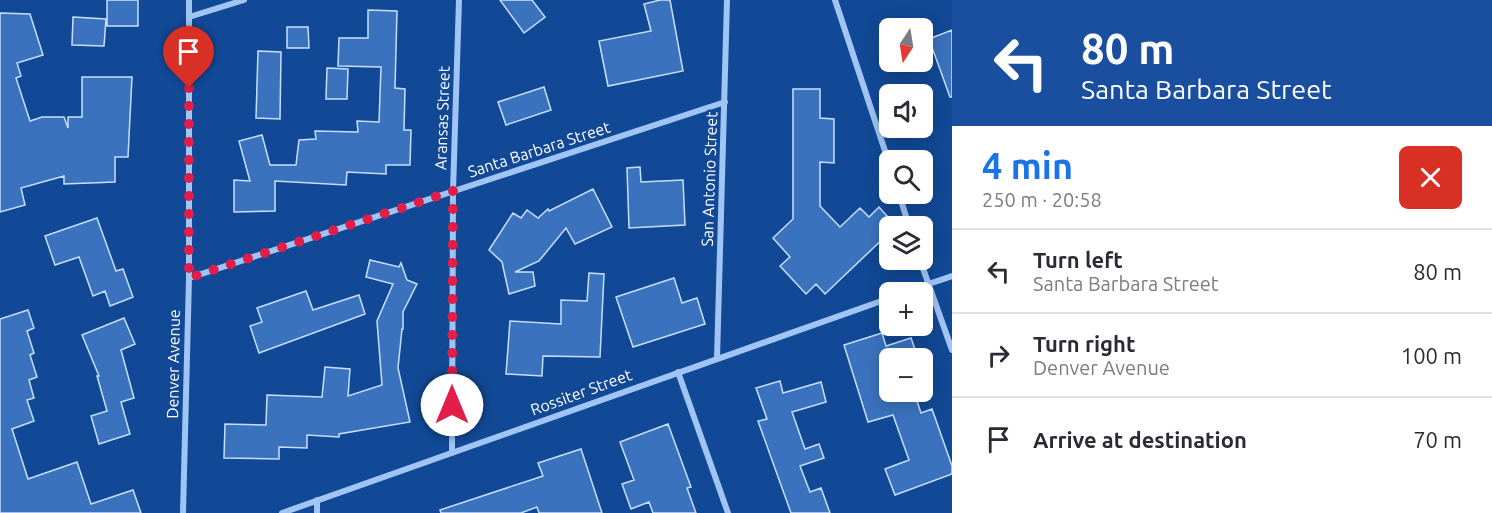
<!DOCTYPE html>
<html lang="en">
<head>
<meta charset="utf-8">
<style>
  body { margin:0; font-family:Ubuntu,sans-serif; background:#f2f2f3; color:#2b2b33; height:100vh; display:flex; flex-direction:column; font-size:22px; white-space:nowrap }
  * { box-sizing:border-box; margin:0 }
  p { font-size:20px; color:#7c7c81 }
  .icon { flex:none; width:33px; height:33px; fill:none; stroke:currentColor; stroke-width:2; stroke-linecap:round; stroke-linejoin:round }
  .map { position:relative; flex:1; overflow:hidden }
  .side { display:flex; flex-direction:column; background:#fff; width:540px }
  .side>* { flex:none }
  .hud { background:#1a4fa0; color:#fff; overflow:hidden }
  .needle { width:39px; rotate:192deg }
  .buttons { position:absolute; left:879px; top:18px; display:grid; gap:12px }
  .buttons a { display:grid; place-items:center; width:54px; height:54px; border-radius:9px; background:#fff; box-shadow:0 3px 15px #0003; font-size:30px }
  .pin { position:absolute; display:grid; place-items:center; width:51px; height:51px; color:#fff; margin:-62px -26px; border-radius:50% 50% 50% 0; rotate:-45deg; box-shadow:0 0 6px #0007 }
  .pin .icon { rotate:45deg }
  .me { position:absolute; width:66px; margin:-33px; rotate:0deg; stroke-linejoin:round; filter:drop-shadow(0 0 4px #0008) }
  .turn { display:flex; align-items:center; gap:21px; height:126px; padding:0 30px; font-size:27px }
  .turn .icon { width:78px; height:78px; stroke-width:2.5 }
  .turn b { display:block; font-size:42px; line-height:51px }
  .round { display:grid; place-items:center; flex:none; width:63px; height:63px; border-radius:9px; background:#f2f2f3 }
  .headline { display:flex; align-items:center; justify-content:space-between; height:102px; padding:0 30px }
  h1 { font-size:36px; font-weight:700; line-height:45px; color:#1a73e8 }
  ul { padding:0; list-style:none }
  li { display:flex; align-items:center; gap:18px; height:84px; padding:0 30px; border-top:2px solid #e1e1e2 }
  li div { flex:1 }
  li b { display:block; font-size:22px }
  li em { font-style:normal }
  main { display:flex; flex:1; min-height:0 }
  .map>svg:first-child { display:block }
  .building { fill:#3a72be; stroke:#c8dffd; stroke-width:1.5 }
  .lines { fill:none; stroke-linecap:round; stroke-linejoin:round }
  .minor { stroke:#a0c4f3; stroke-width:6 }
  .route { stroke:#e11d48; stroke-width:10; stroke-dasharray:0 18 }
  .labels { text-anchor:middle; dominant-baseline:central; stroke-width:5; stroke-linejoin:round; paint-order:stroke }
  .street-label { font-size:16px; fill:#fff; stroke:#114996 }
</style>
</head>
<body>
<main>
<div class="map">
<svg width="952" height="513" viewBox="0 0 952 513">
  <rect width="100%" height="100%" fill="#114996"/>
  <path class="building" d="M 107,0 L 138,0 L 138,26 L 107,26 Z
    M 500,0 L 532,0 L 545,17 L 524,33 Z
    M 660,0 L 670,0 L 683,71 L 608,86 L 599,41 L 651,31 L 644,4 Z
    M 368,10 L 397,11 L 395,88 L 405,89 L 404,130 L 411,130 L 410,165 L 386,165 L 386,174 L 347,172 L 346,185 L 275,181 L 275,211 L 234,212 L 234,180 L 250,181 L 239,141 L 262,135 L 270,165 L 296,165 L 299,140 L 316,139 L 315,131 L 358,132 L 357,121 L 379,122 L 381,67 L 338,66 L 339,38 L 368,38 Z
    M 0,13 L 30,14 L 43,55 L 17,63 L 21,76 L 16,78 L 30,121 L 42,117 L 64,117 L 68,128 L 68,117 L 82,117 L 82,77 L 132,77 L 128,157 L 115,157 L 115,182 L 64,184 L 64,176 L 21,188 L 25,205 L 0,212 Z
    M 73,17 L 106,19 L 104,46 L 72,45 Z
    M 287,27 L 308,27 L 309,48 L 287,48 Z
    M 952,30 L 952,97 L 950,97 L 929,39 Z
    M 258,51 L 281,52 L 280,119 L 256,118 Z
    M 327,68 L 348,69 L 347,99 L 326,99 Z
    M 544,87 L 551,110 L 506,125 L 498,102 Z
    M 793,89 L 820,89 L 820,118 L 834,119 L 834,163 L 820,162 L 820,206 L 840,227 L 860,208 L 869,217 L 879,207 L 896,226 L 890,226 L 890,232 L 825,294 L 816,284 L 806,294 L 780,266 L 790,257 L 773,238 L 793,219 Z
    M 640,167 L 641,182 L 683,180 L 685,225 L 629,228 L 627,168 Z
    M 593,189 L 612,227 L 575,244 L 566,228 L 539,261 L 515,272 L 533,272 L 535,286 L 509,294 L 502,262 L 489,250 L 513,213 L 521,218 L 527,210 L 538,218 L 548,209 L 549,211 Z
    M 97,218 L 116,271 L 123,269 L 133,297 L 110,306 L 105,291 L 93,296 L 79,257 L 55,265 L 45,236 Z
    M 370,260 L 399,267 L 401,263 L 407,280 L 417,284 L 403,312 L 403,329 L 402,329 L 398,368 L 410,422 L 339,434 L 339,437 L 307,435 L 307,448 L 279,447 L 279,459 L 224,458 L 225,424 L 266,425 L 267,395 L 322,397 L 325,367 L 350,369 L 348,396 L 382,385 L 377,321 L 393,284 L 366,277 Z
    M 589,273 L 604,274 L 600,357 L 543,356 L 542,376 L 506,374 L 510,321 L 561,324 L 561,300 L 587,301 Z
    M 674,278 L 682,303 L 697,298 L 705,324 L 633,347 L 616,297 Z
    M 306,291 L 313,310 L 359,295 L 365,314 L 259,353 L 250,326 L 262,322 L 257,308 Z
    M 28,310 L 34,328 L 27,331 L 34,353 L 30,355 L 37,377 L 29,380 L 34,398 L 27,400 L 34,421 L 12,429 L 28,479 L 77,462 L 91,504 L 133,490 L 141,513 L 0,513 L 0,319 Z
    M 124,318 L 135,344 L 121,350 L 134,398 L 121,402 L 130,434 L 99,444 L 91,416 L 107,411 L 97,376 L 99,376 L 82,335 Z
    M 882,333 L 886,346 L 911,338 L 918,358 L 890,358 L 890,392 L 914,392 L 921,413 L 932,409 L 952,466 L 952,474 L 895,495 L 885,469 L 909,460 L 893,415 L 868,422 L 844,345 Z
    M 780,381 L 783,393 L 821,382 L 826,402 L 792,412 L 805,449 L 819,444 L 824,458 L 800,466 L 810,492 L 821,488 L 830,513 L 791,513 L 758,421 L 767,419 L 756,388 Z
    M 668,424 L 691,487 L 687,488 L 696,513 L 653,513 L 649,502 L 631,509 L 622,484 L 634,480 L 620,442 Z
    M 581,449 L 602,513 L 539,513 L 537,507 L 521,513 L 441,513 L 440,510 L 543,476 L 538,463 Z"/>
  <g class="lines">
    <path class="minor" d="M 835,0 L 890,166
      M 189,17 L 244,0
      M 899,194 L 909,226
      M 920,260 L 952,350
      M 189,278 L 725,102
      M 905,292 L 952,276
      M 717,358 L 727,0
      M 678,372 L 728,513
      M 452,453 L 453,191 L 459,0
      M 317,500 L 317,513
      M 183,513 L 189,278 L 189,0
      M 282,513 L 890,298"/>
  </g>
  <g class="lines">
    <path class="route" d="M 189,88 L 189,278 L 453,191 L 452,405"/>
  </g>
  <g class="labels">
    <g class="street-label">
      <text transform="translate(442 118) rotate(-88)">Aransas Street</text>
      <text transform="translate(539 149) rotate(-18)">Santa Barbara Street</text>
      <text transform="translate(709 179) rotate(-88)">San Antonio Street</text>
      <text transform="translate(173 364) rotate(-89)">Denver Avenue</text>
      <text transform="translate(581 392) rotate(-20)">Rossiter Street</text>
    </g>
  </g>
</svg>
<div class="buttons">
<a><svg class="needle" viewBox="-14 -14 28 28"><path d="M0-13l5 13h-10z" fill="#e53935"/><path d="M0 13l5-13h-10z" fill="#7c7c81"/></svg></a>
<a><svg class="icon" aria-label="sound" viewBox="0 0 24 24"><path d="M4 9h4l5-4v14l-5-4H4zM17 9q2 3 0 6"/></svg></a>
<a><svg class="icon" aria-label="search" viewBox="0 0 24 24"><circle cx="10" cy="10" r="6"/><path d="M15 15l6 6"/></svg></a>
<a><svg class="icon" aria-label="layers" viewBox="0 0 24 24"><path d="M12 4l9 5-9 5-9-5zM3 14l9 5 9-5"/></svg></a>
<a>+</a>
<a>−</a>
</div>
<div class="pin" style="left:189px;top:88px;background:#d93025"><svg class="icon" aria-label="arrive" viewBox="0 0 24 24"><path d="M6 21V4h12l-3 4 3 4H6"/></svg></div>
<svg class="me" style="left:452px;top:405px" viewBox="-20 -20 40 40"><circle r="19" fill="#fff"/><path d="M0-13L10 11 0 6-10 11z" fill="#e11d48"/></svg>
</div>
<section class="side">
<div class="hud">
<div class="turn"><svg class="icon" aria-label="left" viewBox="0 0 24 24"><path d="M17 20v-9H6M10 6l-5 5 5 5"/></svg><div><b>80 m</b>Santa Barbara Street</div></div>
</div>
<div class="headline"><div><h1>4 min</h1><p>250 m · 20:58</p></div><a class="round" style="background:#d93025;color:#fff"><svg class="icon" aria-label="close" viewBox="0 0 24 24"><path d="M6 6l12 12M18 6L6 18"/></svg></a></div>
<ul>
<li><svg class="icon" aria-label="left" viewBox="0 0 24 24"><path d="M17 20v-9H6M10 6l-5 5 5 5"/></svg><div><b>Turn left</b><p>Santa Barbara Street</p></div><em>80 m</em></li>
<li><svg class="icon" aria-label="right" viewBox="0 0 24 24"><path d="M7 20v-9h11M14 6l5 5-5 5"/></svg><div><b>Turn right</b><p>Denver Avenue</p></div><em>100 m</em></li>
<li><svg class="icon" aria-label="arrive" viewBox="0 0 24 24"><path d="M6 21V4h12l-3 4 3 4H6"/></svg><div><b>Arrive at destination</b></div><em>70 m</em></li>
</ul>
</section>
</main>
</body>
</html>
